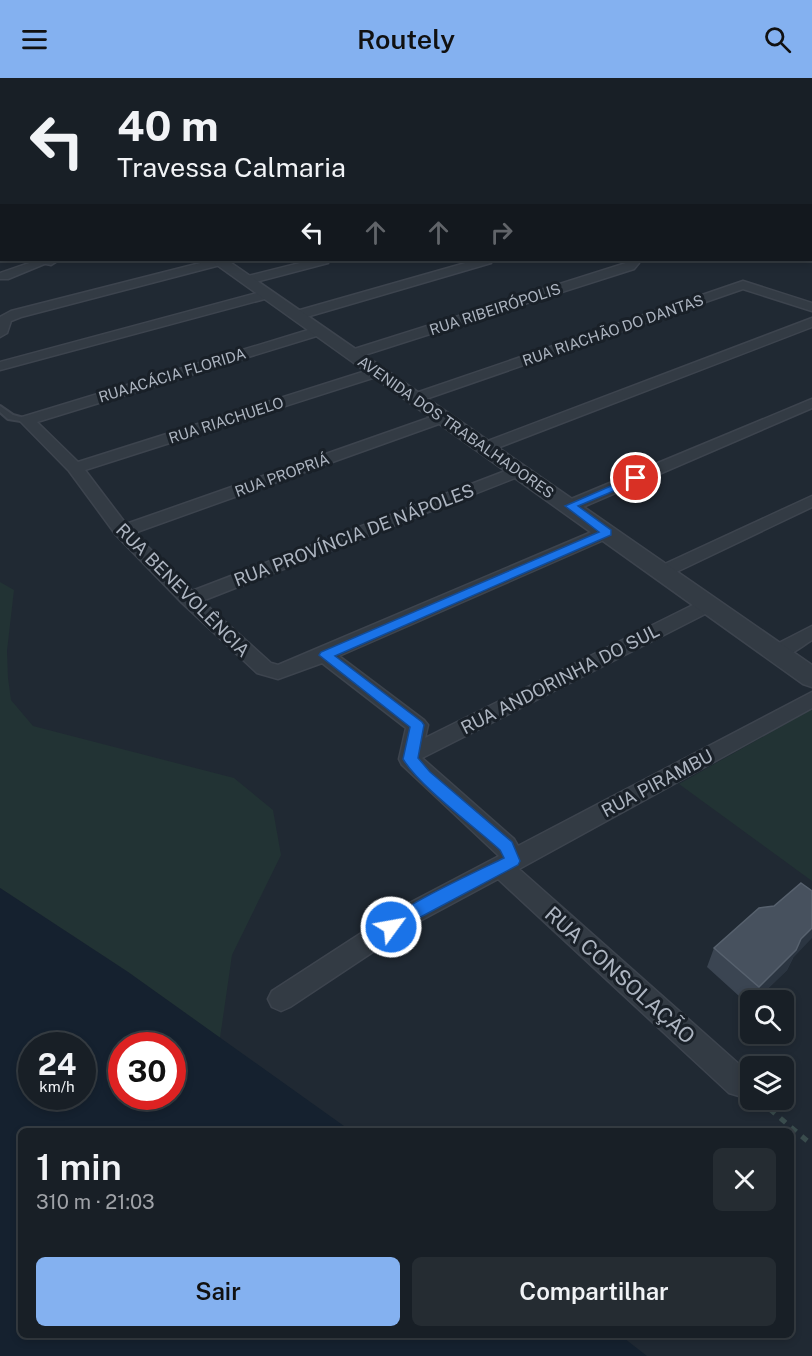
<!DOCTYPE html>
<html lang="pt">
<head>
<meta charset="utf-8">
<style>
  body { margin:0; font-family:"Public Sans",sans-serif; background:#252c32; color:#f1f3f6; height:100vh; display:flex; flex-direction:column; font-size:22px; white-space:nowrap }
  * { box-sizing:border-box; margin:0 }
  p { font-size:20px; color:#9fa2a7 }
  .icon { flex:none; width:33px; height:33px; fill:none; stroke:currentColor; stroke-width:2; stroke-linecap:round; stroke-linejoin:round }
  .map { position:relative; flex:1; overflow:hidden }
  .sheet { position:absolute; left:18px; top:1050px; width:776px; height:210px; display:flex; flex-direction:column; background:#181f26; border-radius:9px; box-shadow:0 3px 9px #0003,0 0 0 2px #363d43 }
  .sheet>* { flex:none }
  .banner { position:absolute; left:0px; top:0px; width:813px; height:183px; box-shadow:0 3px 9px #0003,0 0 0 2px #363d43; background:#181f26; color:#f1f3f6; overflow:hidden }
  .controls { position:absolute; left:740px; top:912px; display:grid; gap:12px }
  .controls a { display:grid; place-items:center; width:54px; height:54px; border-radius:9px; background:#181f26; box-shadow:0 3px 9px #0003,0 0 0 2px #363d43; font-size:30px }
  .speed { position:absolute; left:18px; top:954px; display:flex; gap:12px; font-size:30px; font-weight:700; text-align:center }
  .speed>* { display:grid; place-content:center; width:78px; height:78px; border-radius:50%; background:#181f26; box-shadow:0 3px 9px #0003,0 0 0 2px #363d43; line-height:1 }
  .speed small { font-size:15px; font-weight:400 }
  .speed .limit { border:9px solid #d22; background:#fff; color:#111 }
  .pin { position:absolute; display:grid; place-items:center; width:51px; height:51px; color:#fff; margin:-26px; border:3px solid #fff; border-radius:50%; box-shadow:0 2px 6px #0007 }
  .me { position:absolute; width:66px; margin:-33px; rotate:58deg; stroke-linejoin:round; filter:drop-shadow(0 0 4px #0008) }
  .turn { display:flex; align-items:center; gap:21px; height:126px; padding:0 18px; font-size:27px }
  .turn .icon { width:78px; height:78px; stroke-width:2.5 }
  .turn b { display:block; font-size:42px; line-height:51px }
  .lanes { display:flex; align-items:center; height:57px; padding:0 18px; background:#0003; justify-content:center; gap:30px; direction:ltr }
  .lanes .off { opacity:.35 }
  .round { display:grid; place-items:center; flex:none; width:63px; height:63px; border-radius:9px; background:#252c32 }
  .head { display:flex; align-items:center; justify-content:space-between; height:102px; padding:0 18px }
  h1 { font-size:36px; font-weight:600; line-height:45px }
  .action { display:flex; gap:12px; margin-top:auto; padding:12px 18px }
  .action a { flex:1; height:69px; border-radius:9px; background:#84b1f0; color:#111; font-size:24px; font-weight:600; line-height:69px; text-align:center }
  .action a+a { background:#252c32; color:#f1f3f6 }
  header { display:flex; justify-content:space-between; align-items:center; height:78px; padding:0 18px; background:#84b1f0; color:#111; font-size:27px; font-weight:600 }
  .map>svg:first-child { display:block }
  .green { fill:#223334 }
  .water { fill:#15212f; fill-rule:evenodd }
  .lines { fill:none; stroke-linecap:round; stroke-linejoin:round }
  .service-casing { stroke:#3d444e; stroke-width:4 }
  .minor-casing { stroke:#3d444e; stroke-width:3 }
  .tertiary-casing { stroke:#3d444e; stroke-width:3 }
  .path { stroke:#3a4c4d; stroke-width:5; stroke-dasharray:7 7; stroke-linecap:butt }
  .service { fill:#333b44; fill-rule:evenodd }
  .minor { fill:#333b44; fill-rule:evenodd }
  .tertiary { fill:#333b44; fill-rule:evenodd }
  .wall { fill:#3b4552 }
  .shaded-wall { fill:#2b3541 }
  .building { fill:#47515e; stroke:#57616e; stroke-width:1.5 }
  .route { fill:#1a73e8; stroke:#114b97; stroke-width:1.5 }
  .labels { text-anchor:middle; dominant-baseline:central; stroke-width:6; stroke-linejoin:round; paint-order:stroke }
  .far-street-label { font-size:15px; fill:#adb5c1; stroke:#192028 }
  .street-label { font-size:18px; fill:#adb5c1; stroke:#192028 }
  .near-street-label { font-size:21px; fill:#adb5c1; stroke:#192028 }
</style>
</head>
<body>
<header><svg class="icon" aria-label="menu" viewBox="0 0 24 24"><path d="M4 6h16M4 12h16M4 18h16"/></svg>Routely<svg class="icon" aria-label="search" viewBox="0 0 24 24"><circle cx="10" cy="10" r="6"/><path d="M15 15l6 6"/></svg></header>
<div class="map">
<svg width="812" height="1278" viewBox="0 0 812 1278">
  <rect width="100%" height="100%" fill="#202933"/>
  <path class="green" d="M 0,504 L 14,512 L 7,573 L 8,600 L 11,622 L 33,648 L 234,700 L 273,732 L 281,777 L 232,877 L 220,960 L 128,894 L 0,810 Z
    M 812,631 L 812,803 L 679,706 Z"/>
  <path class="water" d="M 0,810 L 128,894 L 351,1053 L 21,1053 L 21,1257 L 620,1257 L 647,1278 L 0,1278 ZM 32,968 L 82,968 L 82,1018 L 32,1018 ZM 122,968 L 172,968 L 172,1018 L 122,1018 Z"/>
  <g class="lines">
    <g class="service-casing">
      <path id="service" d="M 0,328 L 13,337 L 31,342 L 27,344 L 8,341 L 0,334 Z"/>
    </g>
    <g class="minor-casing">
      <path id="minor" d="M 32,0 L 40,0 L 41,2 L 33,2 Z
        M 64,0 L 77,0 L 62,2 Z
        M 0,9 L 2,9 L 2,15 L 0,15 Z
        M 38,182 L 54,182 L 8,201 L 0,201 L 0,195 Z
        M 212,182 L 226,183 L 224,186 L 21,239 L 11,243 L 7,255 L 0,259 L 0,239 L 11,233 Z
        M 312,182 L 330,182 L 328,185 L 248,206 L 242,202 L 244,199 Z
        M 476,182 L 493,182 L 491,185 L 303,240 L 298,241 L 292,237 L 293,234 Z
        M 626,182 L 638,182 L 639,185 L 634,191 L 358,279 L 353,280 L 346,276 L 348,273 L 626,185 Z
        M 743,203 L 812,225 L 812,233 L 743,211 L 420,323 L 410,323 L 408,320 L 410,317 Z
        M 268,212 L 274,216 L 272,219 L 0,292 L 0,284 Z
        M 812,240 L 812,249 L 492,372 L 480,372 L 478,369 L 480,366 Z
        M 318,249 L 325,253 L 323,256 L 37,344 L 78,384 L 372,291 L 382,291 L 384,294 L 382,297 L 85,392 L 126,446 L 437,337 L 447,337 L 450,340 L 447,343 L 134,455 L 192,513 L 513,390 L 525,390 L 527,393 L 525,396 L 202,523 L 271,585 L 278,587 L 601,450 L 613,450 L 616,454 L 613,458 L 339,578 L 424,642 L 428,647 L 425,660 L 701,523 L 715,523 L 717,527 L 715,531 L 422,680 L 514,761 L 518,768 L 812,614 L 812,630 L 519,791 L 749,995 L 749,1015 L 739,1018 L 729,1015 L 498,801 L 418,844 L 290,929 L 281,933 L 272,929 L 268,921 L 272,913 L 400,830 L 499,778 L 402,687 L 399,681 L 406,650 L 322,585 L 278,601 L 257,595 L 182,525 L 116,457 L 69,393 L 19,342 L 22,339 Z
        M 812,321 L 812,330 L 576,432 L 564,432 L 562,428 L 564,424 Z
        M 812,418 L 812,429 L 668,498 L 656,498 L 653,494 L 656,490 Z
        M 812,548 L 812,562 C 799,570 784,584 769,580 L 766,575 L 769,570 Z"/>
    </g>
    <g class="tertiary-casing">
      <path id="tertiary" d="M 38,182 L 59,182 L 51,187 L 41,185 Z
        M 210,182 L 227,182 L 812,587 L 812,609 L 803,606 Z"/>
    </g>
    <path class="path" d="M 759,1022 L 812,1067"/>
    <use href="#service" class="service"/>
    <use href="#minor" class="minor"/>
    <use href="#tertiary" class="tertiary"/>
  </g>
  <path class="wall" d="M 774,828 L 793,880 L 787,892 L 756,922 L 750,922 L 750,928 L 707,889 L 714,870 Z"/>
  <path class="shaded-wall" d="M 812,850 L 812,860 L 793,880 L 787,892 L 756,922 L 752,922 L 759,909 Z"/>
  <path class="building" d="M 801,805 L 812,813 L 812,850 L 801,861 L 796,872 L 759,909 L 714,870 L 759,830 L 774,828 Z"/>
  <path class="route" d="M 636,397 L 640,398 L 640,402 L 578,428 L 611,452 L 611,457 L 335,578 L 422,644 L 424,647 L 418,680 L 430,694 L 512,764 L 520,783 L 518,787 L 415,842 L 397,854 L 391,856 L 385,854 L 383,849 C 391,832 482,791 504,780 L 500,772 C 474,748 420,709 403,681 L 410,649 L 319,577 L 321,574 L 599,454 L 565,428 Z"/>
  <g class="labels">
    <g class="far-street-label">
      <text transform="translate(495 231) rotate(-18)">RUA RIBEIRÓPOLIS</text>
      <text transform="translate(613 252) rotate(-19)">RUA RIACHÃO DO DANTAS</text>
      <text transform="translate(172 297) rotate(-17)">RUAACÁCIA FLORIDA</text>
      <text transform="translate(226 342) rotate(-18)">RUA RIACHUELO</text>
      <text transform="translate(456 349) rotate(35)">AVENIDA DOS TRABALHADORES</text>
      <text transform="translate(282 397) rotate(-20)">RUA PROPRIÁ</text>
    </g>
    <g class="street-label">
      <text transform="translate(354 457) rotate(-21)">RUA PROVÍNCIA DE NÁPOLES</text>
      <text transform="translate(183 512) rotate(45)">RUA BENEVOLÊNCIA</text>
      <text transform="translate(560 601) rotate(-27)">RUA ANDORINHA DO SUL</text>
      <text transform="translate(657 705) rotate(-28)">RUA PIRAMBU</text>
    </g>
    <g class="near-street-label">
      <text transform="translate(620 897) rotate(42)">RUA CONSOLAÇÃO</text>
    </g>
  </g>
</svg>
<div class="controls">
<a><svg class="icon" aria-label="search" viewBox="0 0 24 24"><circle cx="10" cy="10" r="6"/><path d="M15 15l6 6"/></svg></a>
<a><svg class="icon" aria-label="layers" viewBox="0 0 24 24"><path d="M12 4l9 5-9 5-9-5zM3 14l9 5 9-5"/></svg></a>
</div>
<div class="speed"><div>24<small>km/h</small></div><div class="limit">30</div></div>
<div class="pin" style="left:636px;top:400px;background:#d93025"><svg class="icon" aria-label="arrive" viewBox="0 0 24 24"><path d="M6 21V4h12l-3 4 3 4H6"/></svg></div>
<svg class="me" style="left:391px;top:849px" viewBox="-20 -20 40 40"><circle r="17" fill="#1a73e8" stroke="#fff" stroke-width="3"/><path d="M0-11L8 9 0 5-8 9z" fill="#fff"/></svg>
<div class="banner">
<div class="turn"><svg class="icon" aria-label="left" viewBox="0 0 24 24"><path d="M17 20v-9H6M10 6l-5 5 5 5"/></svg><div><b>40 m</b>Travessa Calmaria</div></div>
<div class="lanes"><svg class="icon" aria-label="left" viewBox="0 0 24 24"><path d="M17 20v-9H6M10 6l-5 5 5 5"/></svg><svg class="icon off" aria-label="ahead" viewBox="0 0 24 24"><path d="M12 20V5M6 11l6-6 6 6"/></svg><svg class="icon off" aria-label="ahead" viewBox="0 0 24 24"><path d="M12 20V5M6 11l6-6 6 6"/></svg><svg class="icon off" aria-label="right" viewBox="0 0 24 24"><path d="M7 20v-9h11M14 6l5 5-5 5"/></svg></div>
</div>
<section class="sheet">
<div class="head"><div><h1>1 min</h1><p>310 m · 21:03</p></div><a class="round"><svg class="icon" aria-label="close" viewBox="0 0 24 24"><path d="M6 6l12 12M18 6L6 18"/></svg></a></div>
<div class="action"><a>Sair</a><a>Compartilhar</a></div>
</section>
</div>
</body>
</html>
